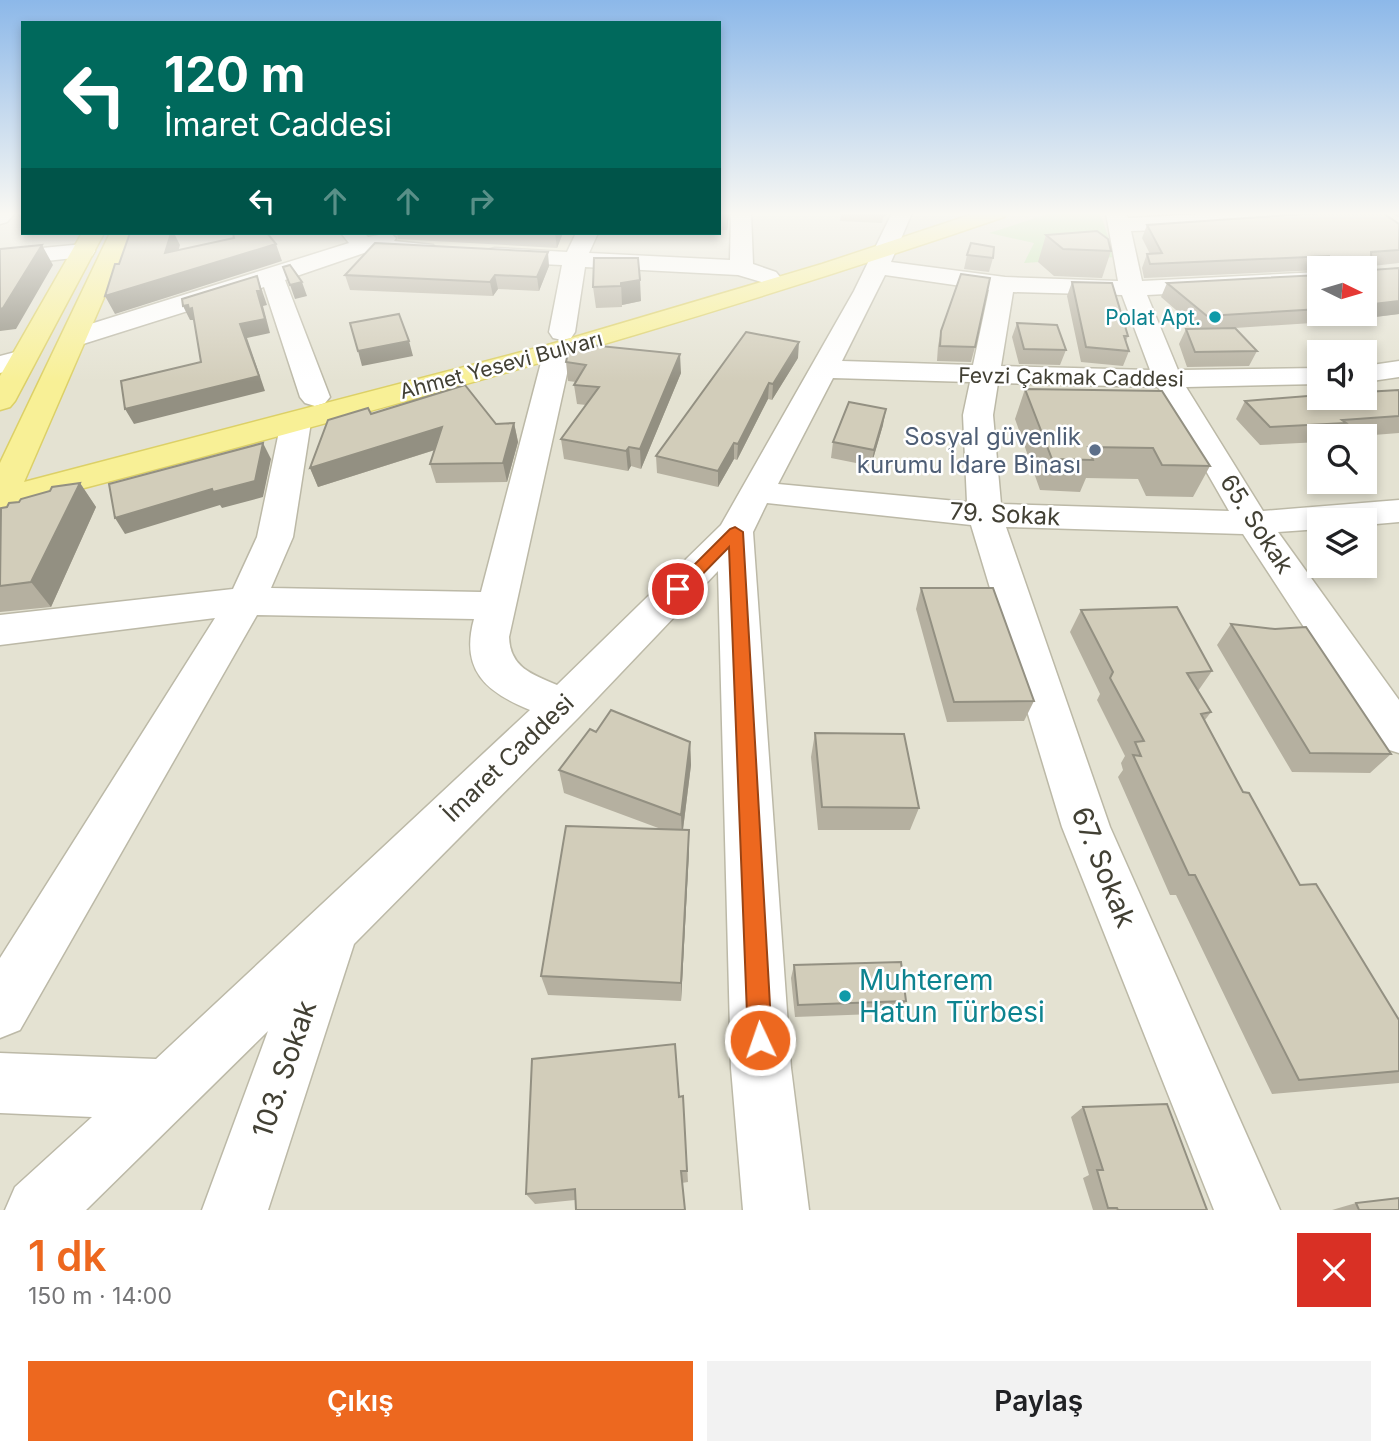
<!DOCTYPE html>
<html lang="tr">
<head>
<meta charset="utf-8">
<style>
  body { margin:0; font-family:Inter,sans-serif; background:#f2f2f2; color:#202124; height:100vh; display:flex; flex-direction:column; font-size:26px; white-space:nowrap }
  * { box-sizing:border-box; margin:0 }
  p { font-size:23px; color:#757577 }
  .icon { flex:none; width:38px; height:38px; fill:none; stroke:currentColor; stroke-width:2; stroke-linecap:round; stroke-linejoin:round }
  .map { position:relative; height:1210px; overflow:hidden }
  .sheet { display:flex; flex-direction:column; background:#fff; flex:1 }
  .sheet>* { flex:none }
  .top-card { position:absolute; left:21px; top:21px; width:700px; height:214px; border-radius:0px; box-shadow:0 4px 10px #0003; background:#00695c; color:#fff; overflow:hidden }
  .needle { width:46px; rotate:95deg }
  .controls { position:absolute; left:1307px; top:256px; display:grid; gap:14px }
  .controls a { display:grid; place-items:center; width:70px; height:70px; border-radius:0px; background:#fff; box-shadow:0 4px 10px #0003; font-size:35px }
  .pin { position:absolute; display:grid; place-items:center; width:60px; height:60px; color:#fff; margin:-30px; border:4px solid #fff; border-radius:50%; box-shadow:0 2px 7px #0007 }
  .me { position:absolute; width:77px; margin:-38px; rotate:357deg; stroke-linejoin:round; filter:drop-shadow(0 0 5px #0008) }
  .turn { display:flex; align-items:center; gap:24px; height:147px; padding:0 28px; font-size:32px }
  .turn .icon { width:91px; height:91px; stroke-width:2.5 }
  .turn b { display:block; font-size:49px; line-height:60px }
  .lanes { display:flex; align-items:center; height:66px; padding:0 28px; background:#0003; justify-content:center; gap:35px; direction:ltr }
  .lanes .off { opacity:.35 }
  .round { display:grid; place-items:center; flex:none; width:74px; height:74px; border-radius:0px; background:#f2f2f2 }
  .head { display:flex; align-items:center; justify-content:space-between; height:119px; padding:0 28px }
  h1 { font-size:42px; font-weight:600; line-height:52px; color:#ed681f }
  .button { display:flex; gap:14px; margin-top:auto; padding:14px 28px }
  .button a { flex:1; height:80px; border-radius:0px; background:#ed681f; color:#fff; font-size:28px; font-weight:600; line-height:80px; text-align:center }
  .button a+a { background:#f2f2f2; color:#202124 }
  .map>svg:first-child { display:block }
  .residential { fill:#e4e2d2; fill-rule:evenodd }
  .education { fill:#e9e7ce }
  .green { fill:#c1e3af }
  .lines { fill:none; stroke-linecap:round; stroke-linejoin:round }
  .minor-casing { stroke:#bcb9a7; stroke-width:3 }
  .major-casing { stroke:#dcd067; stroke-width:3 }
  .minor { fill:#fff; fill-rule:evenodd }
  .major { fill:#f8f096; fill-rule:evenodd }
  .wall { fill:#b5b0a0 }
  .shaded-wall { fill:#939082 }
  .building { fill:#d2cdba; stroke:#939082; stroke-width:2 }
  .route { fill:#ed681f; stroke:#9a4414; stroke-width:2 }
  .culture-dot { fill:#0f9aa8; stroke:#fff; stroke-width:2.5 }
  .service-dot { fill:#5c6f8a; stroke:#fff; stroke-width:2.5 }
  .labels { text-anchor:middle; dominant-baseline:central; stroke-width:5; stroke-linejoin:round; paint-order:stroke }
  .far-culture-label { font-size:21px; fill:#0d838f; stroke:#fff; text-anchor:end }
  .far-street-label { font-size:21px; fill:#424034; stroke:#fff }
  .service-label { font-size:24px; fill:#4e5e75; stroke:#fff; text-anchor:end }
  .street-label { font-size:24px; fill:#424034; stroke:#fff }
  .near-street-label { font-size:28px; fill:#424034; stroke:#fff }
  .near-culture-label { font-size:28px; fill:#0d838f; stroke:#fff; text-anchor:start }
</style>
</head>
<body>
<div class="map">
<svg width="1399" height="1210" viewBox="0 0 1399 1210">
  <rect width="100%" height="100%" fill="#f1f0e4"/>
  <path class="residential" d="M 0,213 L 23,213 L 23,233 L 719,233 L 719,213 L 1399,213 L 1399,1210 L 0,1210 ZM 1320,268 L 1365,268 L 1365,313 L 1320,313 ZM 1320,352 L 1365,352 L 1365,397 L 1320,397 ZM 1320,436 L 1365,436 L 1365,481 L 1320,481 ZM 1320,520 L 1365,520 L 1365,565 L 1320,565 Z"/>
  <path class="education" d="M 412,233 L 576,233 L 566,255 L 380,243 Z"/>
  <path class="green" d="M 1051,213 L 1100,213 L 1115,257 L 1024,263 L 1034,243 L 989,233 Z"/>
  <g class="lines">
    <g class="minor-casing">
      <path id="minor" d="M 0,213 L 15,213 L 7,222 L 0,224 Z
        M 731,213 L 751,213 L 753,264 L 776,272 L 780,277 L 776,282 L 768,284 L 738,275 L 585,267 L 575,332 L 571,338 L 562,340 L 553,338 L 549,332 L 562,265 L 495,262 L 487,260 L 484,255 L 487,250 L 495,248 L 567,252 L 576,233 L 598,233 L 589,253 L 730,260 Z
        M 892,213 L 912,213 L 891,262 L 1005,277 L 1118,281 L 1106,213 L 1126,213 L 1128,218 L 1226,213 L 1308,213 L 1305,217 L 1298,219 L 1184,229 L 1131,231 L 1142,281 L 1320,272 L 1320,286 L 1147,295 L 1178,370 L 1320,368 L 1320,384 L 1186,387 L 1263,511 L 1399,500 L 1399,522 L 1365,525 L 1365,520 L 1320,520 L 1320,529 L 1278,532 L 1399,700 L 1399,753 L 1383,748 L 1243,534 L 1006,527 L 1110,827 L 1280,1210 L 1214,1210 L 1062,827 L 971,525 L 767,503 L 753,532 L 791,1068 L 809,1210 L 743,1210 L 731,1068 L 718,571 L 579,717 L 354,944 L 268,1210 L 202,1210 L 268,1031 L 86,1210 L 5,1210 L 15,1187 L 92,1117 L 0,1113 L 0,1053 L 156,1059 L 530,710 C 486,692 460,670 474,619 L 257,615 L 20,1030 L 0,1038 L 0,958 L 215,618 L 0,645 L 0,615 L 233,589 L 257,537 L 281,422 L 285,416 L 296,413 L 307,416 L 311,422 L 293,537 L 271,588 L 481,592 L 544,351 L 548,345 L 558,343 L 568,345 L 572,351 L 509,637 C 510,667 531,674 557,685 L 721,525 L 854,291 ZM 885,275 L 989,290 L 973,365 L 842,361 ZM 1013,292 L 1122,295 L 1150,370 L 1001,366 ZM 833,378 L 970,382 L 963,415 L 967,502 L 778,484 ZM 998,383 L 1158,387 L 1229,511 L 1001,504 L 993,415 Z
        M 341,233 L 364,233 L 368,237 L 390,233 L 396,238 L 394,241 L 433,245 L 436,250 L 433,255 L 425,257 L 364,253 L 285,280 L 330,397 L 325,403 L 315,406 L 305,403 L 300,397 L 264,287 L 83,344 L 74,346 L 65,344 L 61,338 L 65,332 L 349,243 Z
        M 84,244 L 92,246 L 95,251 L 92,256 L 0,266 L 0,252 Z
        M 23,350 L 33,352 L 37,358 L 33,364 L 0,373 L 0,356 Z
        M 1399,361 L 1399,377 L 1365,382 L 1365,366 Z"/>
    </g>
    <g class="major-casing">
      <path id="major" d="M 976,213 L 1007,213 L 1004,217 C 674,330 338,422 0,510 L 0,463 L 110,233 L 132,233 L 24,482 L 548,345 L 822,264 Z
        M 82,233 L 104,233 L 15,401 L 10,407 L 0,410 L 0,376 Z"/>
    </g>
    <use href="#minor" class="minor"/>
    <use href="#major" class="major"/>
  </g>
  <path class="wall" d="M 719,213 L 729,213 L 727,230 L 719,230 Z
    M 841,213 L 888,213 L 887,215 L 883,218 L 882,223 L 840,221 Z
    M 1318,213 L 1383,213 L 1399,224 L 1399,263 L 1372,266 L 1372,270 L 1399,268 L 1399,314 L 1343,321 L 1235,328 L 1257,351 L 1249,366 L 1187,367 L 1179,344 L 1186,329 L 1198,329 L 1161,297 L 1167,283 L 1320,275 L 1320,313 L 1365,313 L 1365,268 L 1320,268 L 1320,270 L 1144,278 L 1142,268 L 1147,254 L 1150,254 L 1142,238 L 1147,225 Z
    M 1392,213 L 1399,213 L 1399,218 Z
    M 397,233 L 563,233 L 557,248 L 398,239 Z
    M 1046,235 L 1111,251 L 1102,278 L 1054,276 L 1038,262 Z
    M 967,255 L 993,258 L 989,272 L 964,269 Z
    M 594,258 L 641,301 L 622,305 L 622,307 L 596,308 L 593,287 Z
    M 549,266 L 539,291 L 498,289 L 493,296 L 350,290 L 345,275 Z
    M 1072,282 L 1128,336 L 1126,341 L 1129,351 L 1123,366 L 1081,362 L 1067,296 Z
    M 1017,323 L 1066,350 L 1060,365 L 1019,364 L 1012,337 Z
    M 941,331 L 975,347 L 971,362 L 937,361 L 938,346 Z
    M 798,358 L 772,400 L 768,399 L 737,460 L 734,459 L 718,487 L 657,473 L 656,456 Z
    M 566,362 L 681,373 L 641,469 L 631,466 L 628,471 L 564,459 L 561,439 L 586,405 L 577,404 L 574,385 L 576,382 L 568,381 Z
    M 1025,389 L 1210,466 L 1193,497 L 1146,496 L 1138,479 L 1086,478 L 1080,492 L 1040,490 L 1015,419 Z
    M 1399,390 L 1399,433 L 1361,436 L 1320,436 L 1320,442 L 1260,445 L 1236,419 L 1245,401 Z
    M 371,414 L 496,424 L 514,423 L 518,442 L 507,482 L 436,483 L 430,464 L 435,450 L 318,487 L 310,468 Z
    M 883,425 L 871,466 L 831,458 L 833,442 Z
    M 80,483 L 96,507 L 51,607 L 0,612 L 0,509 L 19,502 Z
    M 921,588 L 1034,701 L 1024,721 L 947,722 L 916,609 Z
    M 1081,610 L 1212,671 L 1198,691 L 1211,712 L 1205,720 L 1243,792 L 1300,885 L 1399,1020 L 1399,1083 L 1272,1094 L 1176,895 L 1170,895 L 1118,777 L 1123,770 L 1121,763 L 1125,756 L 1097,700 L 1100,694 L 1070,632 Z
    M 1231,624 L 1391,754 L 1370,773 L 1292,772 L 1217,645 Z
    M 596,732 L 690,742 L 691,765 L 683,830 L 689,852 L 681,1001 L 548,995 L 541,976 L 661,829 L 564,793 L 559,770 Z
    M 815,733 L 919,808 L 910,830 L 818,830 L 811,757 Z
    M 794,965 L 906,1001 L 900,1013 L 795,1017 L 791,978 Z
    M 683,1096 L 688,1182 L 575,1200 L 535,1204 L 526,1194 L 679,1097 Z
    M 1083,1107 L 1207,1210 L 1093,1210 L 1083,1178 L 1089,1175 L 1071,1117 Z
    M 1356,1203 L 1399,1210 L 1332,1210 Z"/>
  <path class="shaded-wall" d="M 17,213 L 23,213 L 23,222 L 22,222 Z
    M 727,213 L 729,213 L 727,230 Z
    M 171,233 L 174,233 L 180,245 L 173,270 L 165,253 Z
    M 555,233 L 563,233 L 557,248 Z
    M 276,244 L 282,261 L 115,314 L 105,296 Z
    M 42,245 L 53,265 L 16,329 L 0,331 L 0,309 Z
    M 548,252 L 549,266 L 539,291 L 537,277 Z
    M 495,275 L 498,289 L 493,296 L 490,282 Z
    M 257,276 L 267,305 L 263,306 L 270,333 L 247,338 L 265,391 L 134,424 L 125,409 L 259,376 L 240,324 L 257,291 Z
    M 640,280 L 641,301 L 622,305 L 621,283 Z
    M 302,282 L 307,296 L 295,299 L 290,285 Z
    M 1399,301 L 1399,314 L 1343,321 L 1347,313 L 1365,313 L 1365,305 Z
    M 188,305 L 192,308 L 194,320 L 190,320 L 183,306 Z
    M 409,341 L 413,356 L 362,366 L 358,351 Z
    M 799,342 L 798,358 L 772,400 L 773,384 Z
    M 680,354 L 681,373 L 641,469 L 640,449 Z
    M 769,383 L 768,399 L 737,460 L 738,444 Z
    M 886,409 L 883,425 L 871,466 L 874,450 Z
    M 514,423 L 518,442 L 507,482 L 503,463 Z
    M 442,427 L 447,446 L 318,487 L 310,468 Z
    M 263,443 L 271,459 L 263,497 L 222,508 L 220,505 L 125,534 L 115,518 Z
    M 734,443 L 734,459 L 718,487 L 718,471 Z
    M 629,447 L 631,466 L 628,471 L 626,451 Z
    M 80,483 L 96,507 L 51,607 L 31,582 Z
    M 690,742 L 691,765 L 682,837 L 681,815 Z
    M 689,830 L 689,852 L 681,1001 L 681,983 Z"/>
  <path class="building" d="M 1318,213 L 1383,213 L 1399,224 L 1399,250 L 1371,252 L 1372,270 L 1399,268 L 1399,301 L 1365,305 L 1365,268 L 1330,268 L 1329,256 L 1150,264 L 1147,254 L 1162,253 L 1147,225 Z
    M 1097,231 L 1108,239 L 1111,251 L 1063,249 L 1046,235 Z
    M 130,233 L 171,233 L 165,253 L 234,238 L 233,233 L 267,233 L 276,244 L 105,296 L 115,264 L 119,264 Z
    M 375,243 L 548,252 L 537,277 L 495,275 L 490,282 L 345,275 Z
    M 971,243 L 994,247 L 993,258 L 967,255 Z
    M 42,245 L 3,308 L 0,309 L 0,249 Z
    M 594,258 L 638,258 L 640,280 L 621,283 L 621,286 L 593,287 Z
    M 290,265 L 302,282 L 290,285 L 283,267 Z
    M 961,274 L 990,278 L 975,347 L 940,346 L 941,331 Z
    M 1320,275 L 1320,309 L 1207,316 L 1167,283 Z
    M 257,276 L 261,291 L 257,291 L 265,319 L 240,324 L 259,376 L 125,409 L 121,381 L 201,362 L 192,308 L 189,309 L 188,305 L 183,306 L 182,299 Z
    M 1072,282 L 1112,283 L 1128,336 L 1124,336 L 1129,351 L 1086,347 Z
    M 399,314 L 409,341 L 358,351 L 350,323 Z
    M 1017,323 L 1057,325 L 1066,350 L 1024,349 Z
    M 1235,328 L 1257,351 L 1195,352 L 1186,329 Z
    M 746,332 L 799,342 L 773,384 L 769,383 L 738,444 L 734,443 L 718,471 L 656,456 Z
    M 570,343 L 680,354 L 640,449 L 629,447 L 626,451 L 561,439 L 599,387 L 574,385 L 586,365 L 566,362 Z
    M 465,385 L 496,424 L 514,423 L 503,463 L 430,464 L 442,427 L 310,468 L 328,420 L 368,408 L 371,414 Z
    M 1025,389 L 1162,391 L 1210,466 L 1162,465 L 1153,448 L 1088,447 L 1093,460 L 1052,459 Z
    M 1399,390 L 1399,416 L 1342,420 L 1346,423 L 1270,427 L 1245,401 L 1320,395 L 1320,397 L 1365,397 L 1365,392 Z
    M 849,402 L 886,409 L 874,450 L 833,442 Z
    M 263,443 L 255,481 L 213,492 L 212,489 L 115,518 L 109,484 Z
    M 80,483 L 31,582 L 0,586 L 1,508 L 7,507 L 9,503 L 19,502 L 21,499 L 50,491 L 52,487 Z
    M 921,588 L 993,588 L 1034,701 L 954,702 Z
    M 1177,607 L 1212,671 L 1187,673 L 1211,712 L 1201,714 L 1243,792 L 1249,793 L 1300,885 L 1316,884 L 1399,1020 L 1399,1071 L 1299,1080 L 1195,875 L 1189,875 L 1133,755 L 1141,756 L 1135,742 L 1144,741 L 1110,678 L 1113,672 L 1081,610 Z
    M 1231,624 L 1275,629 L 1306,627 L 1391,754 L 1310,753 Z
    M 611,710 L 690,742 L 681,815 L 559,770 L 590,729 L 596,732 Z
    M 815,733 L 904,734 L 919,808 L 822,807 Z
    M 566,826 L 689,830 L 681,983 L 541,976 Z
    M 901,962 L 906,1001 L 798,1005 L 794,965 Z
    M 675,1044 L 679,1097 L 683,1096 L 687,1171 L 681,1171 L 685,1210 L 576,1210 L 575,1189 L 526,1194 L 532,1059 Z
    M 1167,1104 L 1207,1210 L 1118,1210 L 1117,1208 L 1108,1208 L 1097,1170 L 1103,1170 L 1083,1107 Z
    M 1399,1198 L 1399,1210 L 1359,1210 L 1356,1203 Z"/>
  <linearGradient id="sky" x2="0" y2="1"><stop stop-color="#8cb8e9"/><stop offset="0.56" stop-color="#f9f8f3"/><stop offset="1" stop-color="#f9f8f3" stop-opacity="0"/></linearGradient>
  <rect width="1399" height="382" fill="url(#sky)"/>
  <path class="route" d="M 735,527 L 743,532 L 772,1040 L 769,1049 L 760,1052 L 752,1049 L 748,1040 L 729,547 L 684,593 L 673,593 L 670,589 L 730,529 Z"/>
  <g class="culture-dot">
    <circle cx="1215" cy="317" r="7"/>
    <circle cx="845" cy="996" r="7"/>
  </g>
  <circle class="service-dot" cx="1095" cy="450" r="7"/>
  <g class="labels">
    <g class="far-culture-label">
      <text x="1201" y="317">Polat Apt.</text>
    </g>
    <g class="far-street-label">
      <text transform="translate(501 365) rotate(-15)">Ahmet Yesevi Bulvarı</text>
      <text transform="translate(1071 377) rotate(1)">Fevzi Çakmak Caddesi</text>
    </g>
    <g class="service-label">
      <text x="1081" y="436">Sosyal güvenlik<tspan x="1081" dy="28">kurumu İdare Binası</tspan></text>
    </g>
    <g class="street-label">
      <text transform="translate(1005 514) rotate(3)">79. Sokak</text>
      <text transform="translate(1257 524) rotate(57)">65. Sokak</text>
      <text transform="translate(508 758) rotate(-44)">İmaret Caddesi</text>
    </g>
    <g class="near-street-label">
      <text transform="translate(1104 867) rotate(68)">67. Sokak</text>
      <text transform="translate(284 1069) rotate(-71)">103. Sokak</text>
    </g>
    <g class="near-culture-label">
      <text x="859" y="980">Muhterem<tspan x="859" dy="32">Hatun Türbesi</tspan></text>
    </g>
  </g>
</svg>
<div class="controls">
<a><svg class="needle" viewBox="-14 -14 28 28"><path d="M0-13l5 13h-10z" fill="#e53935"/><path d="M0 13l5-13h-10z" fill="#757577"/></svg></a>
<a><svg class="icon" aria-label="sound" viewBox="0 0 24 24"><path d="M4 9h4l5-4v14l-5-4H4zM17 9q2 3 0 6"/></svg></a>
<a><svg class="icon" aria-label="search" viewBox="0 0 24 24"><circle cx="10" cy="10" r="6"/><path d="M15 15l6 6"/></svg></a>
<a><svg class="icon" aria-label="layers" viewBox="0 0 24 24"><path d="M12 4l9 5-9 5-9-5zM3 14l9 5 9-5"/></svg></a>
</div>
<div class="pin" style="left:678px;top:589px;background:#d93025"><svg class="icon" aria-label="arrive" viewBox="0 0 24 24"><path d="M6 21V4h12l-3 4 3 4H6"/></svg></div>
<svg class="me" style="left:760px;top:1040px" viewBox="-20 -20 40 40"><circle r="17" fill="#ed681f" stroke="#fff" stroke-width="3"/><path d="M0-11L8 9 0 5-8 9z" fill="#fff"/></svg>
<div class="top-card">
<div class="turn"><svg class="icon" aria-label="left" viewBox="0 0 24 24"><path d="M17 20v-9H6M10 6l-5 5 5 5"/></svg><div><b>120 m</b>İmaret Caddesi</div></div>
<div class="lanes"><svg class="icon" aria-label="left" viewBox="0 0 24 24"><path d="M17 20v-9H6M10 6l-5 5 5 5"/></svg><svg class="icon off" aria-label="ahead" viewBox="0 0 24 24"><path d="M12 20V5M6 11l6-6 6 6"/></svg><svg class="icon off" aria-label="ahead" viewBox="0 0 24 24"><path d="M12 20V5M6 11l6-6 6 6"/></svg><svg class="icon off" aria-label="right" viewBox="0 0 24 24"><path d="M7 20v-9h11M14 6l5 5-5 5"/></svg></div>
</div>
</div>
<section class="sheet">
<div class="head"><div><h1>1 dk</h1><p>150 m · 14:00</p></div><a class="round" style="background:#d93025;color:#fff"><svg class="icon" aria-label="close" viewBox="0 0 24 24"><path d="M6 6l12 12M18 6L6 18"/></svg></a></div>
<div class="button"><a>Çıkış</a><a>Paylaş</a></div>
</section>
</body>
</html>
